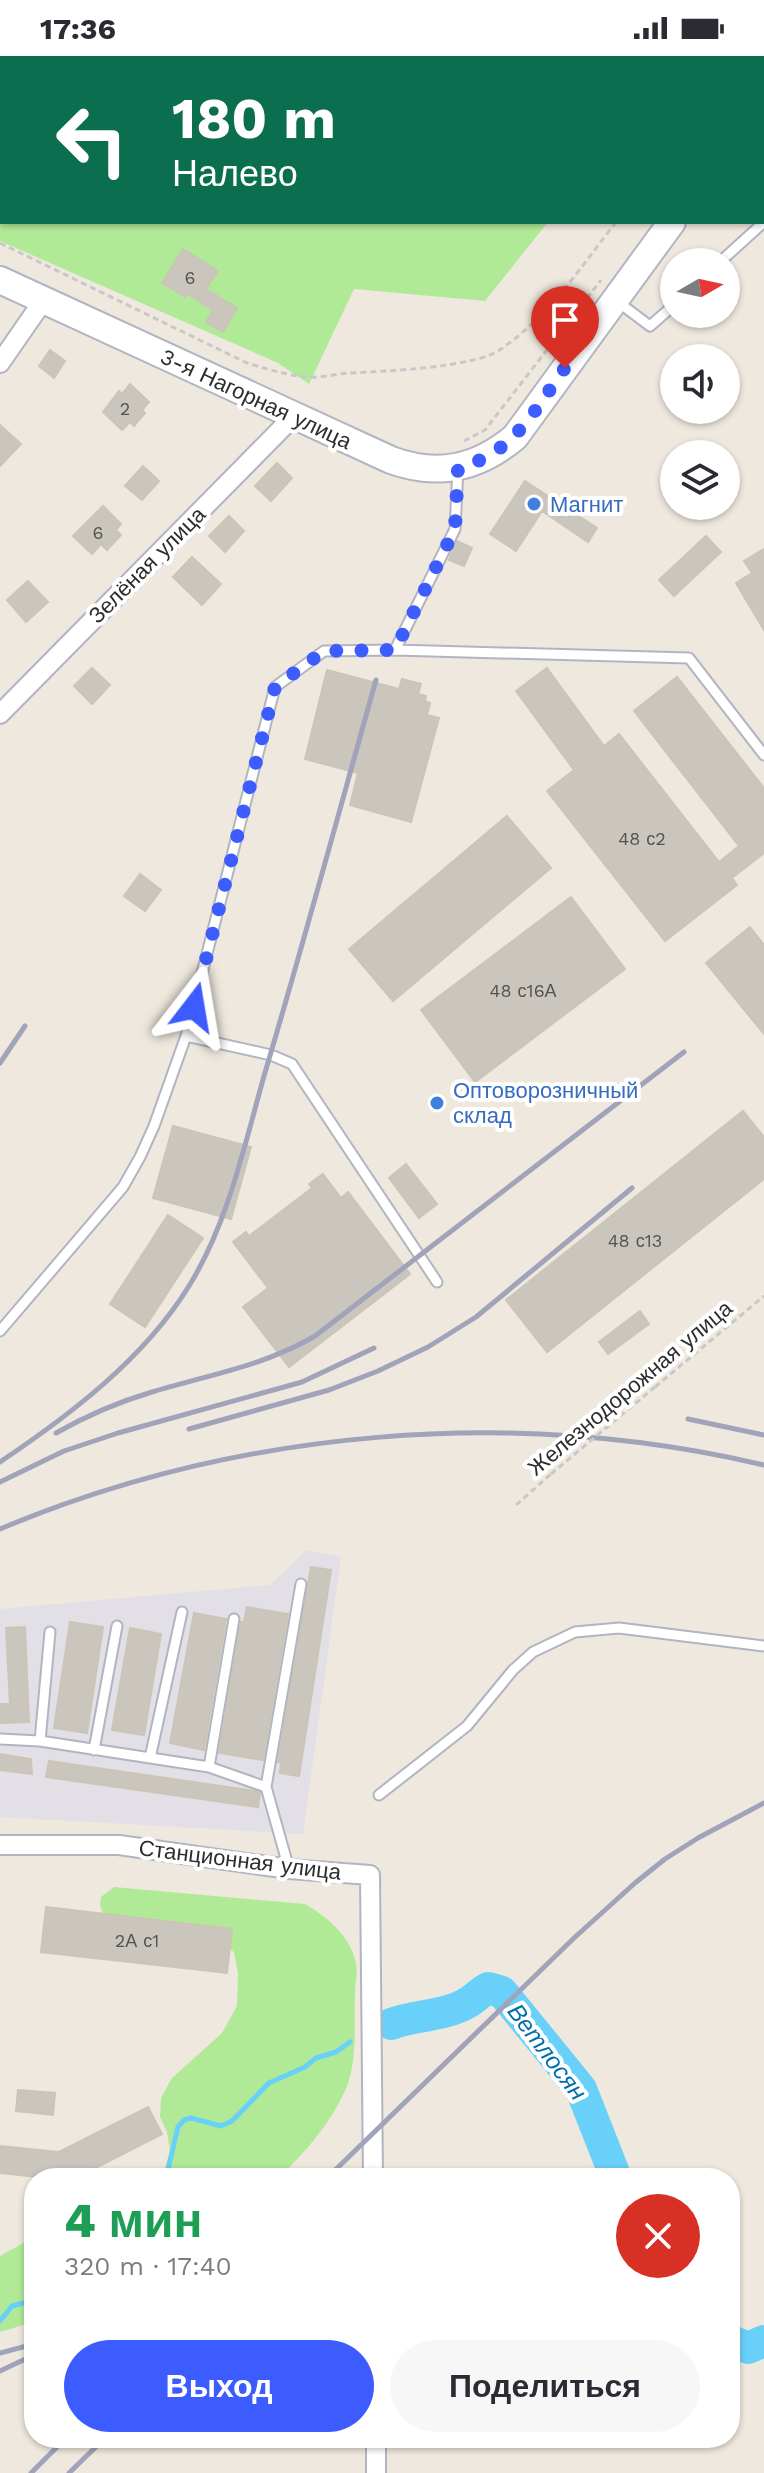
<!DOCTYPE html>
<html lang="ru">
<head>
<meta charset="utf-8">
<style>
  body { margin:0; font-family:"Work Sans",sans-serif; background:#f7f7f7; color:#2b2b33; height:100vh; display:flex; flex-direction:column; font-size:30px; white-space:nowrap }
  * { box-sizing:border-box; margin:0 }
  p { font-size:26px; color:#7c7c81 }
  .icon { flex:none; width:44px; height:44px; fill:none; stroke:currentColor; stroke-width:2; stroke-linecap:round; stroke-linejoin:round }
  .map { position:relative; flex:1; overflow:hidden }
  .drawer { position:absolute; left:24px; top:2112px; width:716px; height:280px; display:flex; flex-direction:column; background:#fff; border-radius:32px; box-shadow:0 2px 6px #0004 }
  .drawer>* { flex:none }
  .hud { position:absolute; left:0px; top:0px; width:764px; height:168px; box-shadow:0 2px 6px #0004; background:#0b6e4f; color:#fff; overflow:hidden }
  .needle { width:52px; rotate:81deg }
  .tools { position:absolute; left:660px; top:192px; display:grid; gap:16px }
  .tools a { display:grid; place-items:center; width:80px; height:80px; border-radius:50%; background:#fff; box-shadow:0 2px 6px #0004; font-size:40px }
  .pin { position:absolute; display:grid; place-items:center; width:68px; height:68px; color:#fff; margin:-82px -34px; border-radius:50% 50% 50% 0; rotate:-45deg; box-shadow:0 0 8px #0007 }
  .pin .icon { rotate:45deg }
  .me { position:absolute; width:88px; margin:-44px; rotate:14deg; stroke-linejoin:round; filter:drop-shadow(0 0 6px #0008) }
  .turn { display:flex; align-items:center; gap:28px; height:168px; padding:0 40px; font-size:36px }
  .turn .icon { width:104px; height:104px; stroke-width:2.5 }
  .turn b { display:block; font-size:56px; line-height:68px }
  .round { display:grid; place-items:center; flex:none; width:84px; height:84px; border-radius:42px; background:#f7f7f7 }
  .head { display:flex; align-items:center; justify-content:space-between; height:136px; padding:0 40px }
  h1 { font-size:48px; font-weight:800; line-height:60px; color:#1e9e55 }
  .button { display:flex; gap:16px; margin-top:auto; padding:16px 40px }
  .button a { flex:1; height:92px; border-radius:48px; background:#3c5cff; color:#fff; font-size:32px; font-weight:800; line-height:92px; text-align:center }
  .button a+a { background:#f7f7f7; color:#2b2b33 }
  .status { display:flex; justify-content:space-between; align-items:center; height:56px; padding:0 40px; background:#fff; direction:ltr }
  .status svg { height:22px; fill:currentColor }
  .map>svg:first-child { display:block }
  .industrial { fill:#e2dfe7 }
  .green { fill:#b1ea96 }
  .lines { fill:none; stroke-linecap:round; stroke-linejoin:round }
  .stream { stroke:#69d0f9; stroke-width:5 }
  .river { stroke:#69d0f9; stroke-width:32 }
  .building { fill:#cbc6bd; stroke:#cbc5b7; stroke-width:2 }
  .lane-casing { stroke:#b2b4c1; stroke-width:13 }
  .street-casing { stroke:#b2b4c1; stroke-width:22 }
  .secondary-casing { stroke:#b2b4c1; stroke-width:30 }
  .path { stroke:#c8c8c8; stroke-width:3; stroke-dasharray:6 4; stroke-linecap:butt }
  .lane { stroke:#fff; stroke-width:9 }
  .street { stroke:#fff; stroke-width:18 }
  .secondary { stroke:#fff; stroke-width:26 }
  .rail { stroke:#a0a3b9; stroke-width:5 }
  .path-bridge { stroke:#c8c8c8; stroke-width:3; stroke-dasharray:6 4; stroke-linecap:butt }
  .route { stroke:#3c5cff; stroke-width:14; stroke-dasharray:0 25.2 }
  .shop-dot { fill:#3f7fe0; stroke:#fff; stroke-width:3 }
  .labels { text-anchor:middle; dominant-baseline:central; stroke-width:8; stroke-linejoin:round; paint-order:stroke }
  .number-label { font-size:18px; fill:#545351 }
  .street-label { font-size:22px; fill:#2d2d2d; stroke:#fff }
  .shop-label { font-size:22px; fill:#366cbe; stroke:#fff; text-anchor:start }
  .water-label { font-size:24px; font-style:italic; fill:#016eac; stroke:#fff }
</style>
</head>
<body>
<div class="status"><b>17:36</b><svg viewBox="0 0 49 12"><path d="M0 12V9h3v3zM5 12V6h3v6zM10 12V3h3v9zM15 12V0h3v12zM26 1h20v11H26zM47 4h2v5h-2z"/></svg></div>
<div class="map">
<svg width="764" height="2417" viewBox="0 0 764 2417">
  <rect width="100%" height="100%" fill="#efe8de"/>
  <path class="industrial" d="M 307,1494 L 341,1501 L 303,1778 L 0,1761 L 0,1553 L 270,1529 Z"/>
  <path class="green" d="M 0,0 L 116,2 L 2,2 L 2,166 L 548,166 L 485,245 L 354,233 L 309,328 L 278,307 L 0,185 Z
    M 114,1831 L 305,1848 C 327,1861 350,1879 356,1907 C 358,1916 355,1928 355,1938 C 354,1969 358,2006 345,2035 C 329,2069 305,2097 278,2122 L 162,2122 L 170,2095 L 167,2076 L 160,2061 L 161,2042 L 172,2022 L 222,1977 L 237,1950 L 238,1918 L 234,1896 L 217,1885 L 103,1858 L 100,1849 L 101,1841 Z
    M 34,2181 L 34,2266 L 0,2276 L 0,2200 Z"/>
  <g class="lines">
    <path class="stream" d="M 166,2122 L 178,2071 L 184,2064 L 191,2062 L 221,2070 L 232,2065 L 269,2027 L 305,2011 L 316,2002 L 336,1996 L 350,1986
      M 0,2265 L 12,2250 L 34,2244"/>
    <path class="river" d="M 391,1968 C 415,1959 445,1960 467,1947 C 475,1943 480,1936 488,1932 L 502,1936 L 581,2033 L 616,2122
      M 730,2284 L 748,2292 L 764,2285"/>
  </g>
  <path class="building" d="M 183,193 L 218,215 L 206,233 L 237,252 L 223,276 L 206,266 L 213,254 L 187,237 L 185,241 L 162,227 Z
    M 50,294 L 65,305 L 54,322 L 39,310 Z
    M 130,328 L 149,346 L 142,354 L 145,357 L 134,370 L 130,366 L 122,374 L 103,356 L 119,335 L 122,338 Z
    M 0,369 L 21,388 L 0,410 Z
    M 277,407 L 292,422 L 271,445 L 255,430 Z
    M 143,410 L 159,425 L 142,444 L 125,430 Z
    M 525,425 L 597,472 L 588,486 L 542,455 L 516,495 L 490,478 Z
    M 103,450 L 121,468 L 116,474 L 121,479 L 107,494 L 101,488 L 92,498 L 73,480 Z
    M 229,460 L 244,475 L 225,496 L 209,480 Z
    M 706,480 L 721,496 L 674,540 L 659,524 Z
    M 457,485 L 472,492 L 464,510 L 449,504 Z
    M 764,493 L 764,574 L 736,527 L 752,517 L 744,505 Z
    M 192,501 L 221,528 L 202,549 L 173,521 Z
    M 28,525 L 48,546 L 26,566 L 7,544 Z
    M 92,612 L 110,629 L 92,648 L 74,630 Z
    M 547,612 L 604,690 L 619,678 L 719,806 L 739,790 L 634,655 L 677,621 L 764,732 L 764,797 L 732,822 L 737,829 L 665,885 L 547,735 L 574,714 L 516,635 Z
    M 327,614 L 399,633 L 402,623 L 421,628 L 418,638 L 426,640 L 425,645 L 430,647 L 427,659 L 439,662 L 411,766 L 350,749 L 358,717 L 305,703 Z
    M 507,760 L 551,812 L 393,945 L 349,893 Z
    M 140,818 L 161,834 L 145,855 L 124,840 Z
    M 571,841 L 625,913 L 475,1026 L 421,954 Z
    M 750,871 L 764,889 L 764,978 L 706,907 Z
    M 743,1055 L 764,1081 L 764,1123 L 547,1296 L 506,1244 Z
    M 173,1070 L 251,1091 L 231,1163 L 153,1142 Z
    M 406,1108 L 437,1148 L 419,1162 L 389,1122 Z
    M 323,1118 L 341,1142 L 348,1136 L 410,1218 L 289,1311 L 243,1251 L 268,1232 L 233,1186 L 246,1176 L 249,1180 L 312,1132 L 309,1128 Z
    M 168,1159 L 203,1182 L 145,1271 L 110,1248 Z
    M 640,1255 L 649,1268 L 608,1298 L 599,1286 Z
    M 311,1511 L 331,1514 L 299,1720 L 280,1717 L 281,1707 L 278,1706 Z
    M 247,1551 L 288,1558 L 263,1704 L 219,1697 L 241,1566 L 244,1566 Z
    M 194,1557 L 226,1563 L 204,1694 L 170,1687 Z
    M 70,1566 L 103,1571 L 87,1677 L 54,1672 Z
    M 25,1571 L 29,1666 L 0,1667 L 0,1648 L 10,1648 L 6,1572 Z
    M 130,1572 L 161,1578 L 144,1679 L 112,1674 Z
    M 0,1698 L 31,1703 L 32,1718 L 0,1714 Z
    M 49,1705 L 255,1735 L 260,1737 L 258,1751 L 46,1721 Z
    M 46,1851 L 232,1873 L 227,1917 L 41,1896 Z
    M 18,2034 L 55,2037 L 53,2059 L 16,2055 Z
    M 148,2051 L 162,2078 L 76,2122 L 47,2122 L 0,2117 L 0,2090 L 59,2096 Z"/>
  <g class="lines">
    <g class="lane-casing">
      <path id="lane" d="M 720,206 L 764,166
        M 618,246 L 650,270 L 674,249
        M 395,594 L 455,473 L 458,412
        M 186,980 L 271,999 L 292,1008 L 437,1226
        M 0,1275 L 123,1131 L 140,1101 L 154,1070 L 186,980 L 275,631 L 324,595 L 395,594 L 689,602 L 764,699
        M 0,1683 L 40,1685 L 209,1711 L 266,1731 L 289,1813
        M 40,1685 L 50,1576
        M 94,1694 L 117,1570
        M 150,1702 L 182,1556
        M 209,1711 L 234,1563
        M 266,1731 L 301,1528
        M 379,1739 L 467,1670 L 513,1614 L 533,1596 L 575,1576 L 619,1572 L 764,1590"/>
    </g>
    <g class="street-casing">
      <path id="street" d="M 0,307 L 43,245
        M 0,658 L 294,360
        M 0,1789 L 119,1789 L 289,1813 L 370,1819 L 373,2122
        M 376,2382 L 376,2417"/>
    </g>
    <g class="secondary-casing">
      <path id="secondary" d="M 762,52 L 764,50
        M 0,224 L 391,404 C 437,421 477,413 515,381 L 672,166"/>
    </g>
    <path class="path" d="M 495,2 L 496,0
      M 742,2 L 743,0
      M 762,22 L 764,20
      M 0,187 L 247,307 C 267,313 286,319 307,321 C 321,322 336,318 350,317 C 384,315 475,312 501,293 C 549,260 581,211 616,166
      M 464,385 L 485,374 L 601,224
      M 655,1331 L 764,1240
      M 516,1449 L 551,1418"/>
    <use href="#lane" class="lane"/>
    <use href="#street" class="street"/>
    <use href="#secondary" class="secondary"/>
    <path class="rail" d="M 0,1007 L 25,970
      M 688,1363 L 764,1379
      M 189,1373 L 329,1334 L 378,1315 L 428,1291 L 476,1261 L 632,1132
      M 56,1377 C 86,1360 118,1346 152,1336 C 208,1319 264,1310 315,1280 L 684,996
      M 0,1406 C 70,1359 144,1303 189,1230 C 228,1167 244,1091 264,1020 C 303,889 339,756 376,624
      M 0,1426 L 64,1395 L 118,1377 L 302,1326 L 374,1292
      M 0,1473 C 239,1373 512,1350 764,1409
      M 327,2122 L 574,1882 L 635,1827 L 665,1803 L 698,1782 L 764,1747
      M 0,2297 L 34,2288
      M 0,2315 L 34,2299
      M 31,2417 L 66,2382
      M 69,2417 L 105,2382"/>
    <path class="path-bridge" d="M 551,1418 L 655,1331"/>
  </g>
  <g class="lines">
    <path class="route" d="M 194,951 L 275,631 L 324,595 L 395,594 L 455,473 L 458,412 C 513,398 534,355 565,312"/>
  </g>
  <g class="shop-dot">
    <circle cx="534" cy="448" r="8"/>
    <circle cx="437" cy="1047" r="8"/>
  </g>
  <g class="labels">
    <g class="number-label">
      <text x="190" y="221">6</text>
      <text x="125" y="352">2</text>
      <text x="98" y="476">6</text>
      <text x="642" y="782">48 с2</text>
      <text x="523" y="934">48 с16А</text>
      <text x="635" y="1184">48 с13</text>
      <text x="137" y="1884">2А с1</text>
    </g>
    <g class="street-label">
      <text transform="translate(256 343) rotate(25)">3-я Нагорная улица</text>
      <text transform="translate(147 509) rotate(-45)">Зелёная улица</text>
      <text transform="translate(630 1332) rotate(-40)">Железнодорожная улица</text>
      <text transform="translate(240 1804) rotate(7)">Станционная улица</text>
    </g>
    <g class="shop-label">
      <text x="550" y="448">Магнит</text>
      <text x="453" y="1034">Оптоворозничный<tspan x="453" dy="25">склад</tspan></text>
    </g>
    <g class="water-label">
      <text transform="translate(547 1996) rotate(53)">Ветлосян</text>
    </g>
  </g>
</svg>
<div class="tools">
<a><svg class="needle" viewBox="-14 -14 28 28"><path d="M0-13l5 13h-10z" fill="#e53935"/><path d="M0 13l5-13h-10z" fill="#7c7c81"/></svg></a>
<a><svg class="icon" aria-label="sound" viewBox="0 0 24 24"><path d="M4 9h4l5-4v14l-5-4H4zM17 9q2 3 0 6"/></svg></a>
<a><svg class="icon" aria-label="layers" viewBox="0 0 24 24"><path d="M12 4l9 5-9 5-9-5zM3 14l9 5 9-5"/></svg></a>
</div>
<div class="pin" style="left:565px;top:312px;background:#d93025"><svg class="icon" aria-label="arrive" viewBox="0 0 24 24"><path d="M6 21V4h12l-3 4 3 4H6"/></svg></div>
<svg class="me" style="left:194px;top:951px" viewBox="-20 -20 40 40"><path d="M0-17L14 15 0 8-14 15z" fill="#3c5cff" stroke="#fff" stroke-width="4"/></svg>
<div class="hud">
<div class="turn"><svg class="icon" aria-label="left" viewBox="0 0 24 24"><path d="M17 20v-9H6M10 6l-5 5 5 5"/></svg><div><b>180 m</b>Налево</div></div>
</div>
<section class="drawer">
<div class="head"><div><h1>4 мин</h1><p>320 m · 17:40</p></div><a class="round" style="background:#d93025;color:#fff"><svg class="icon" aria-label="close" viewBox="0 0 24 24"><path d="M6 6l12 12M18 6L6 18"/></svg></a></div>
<div class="button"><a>Выход</a><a>Поделиться</a></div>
</section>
</div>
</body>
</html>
